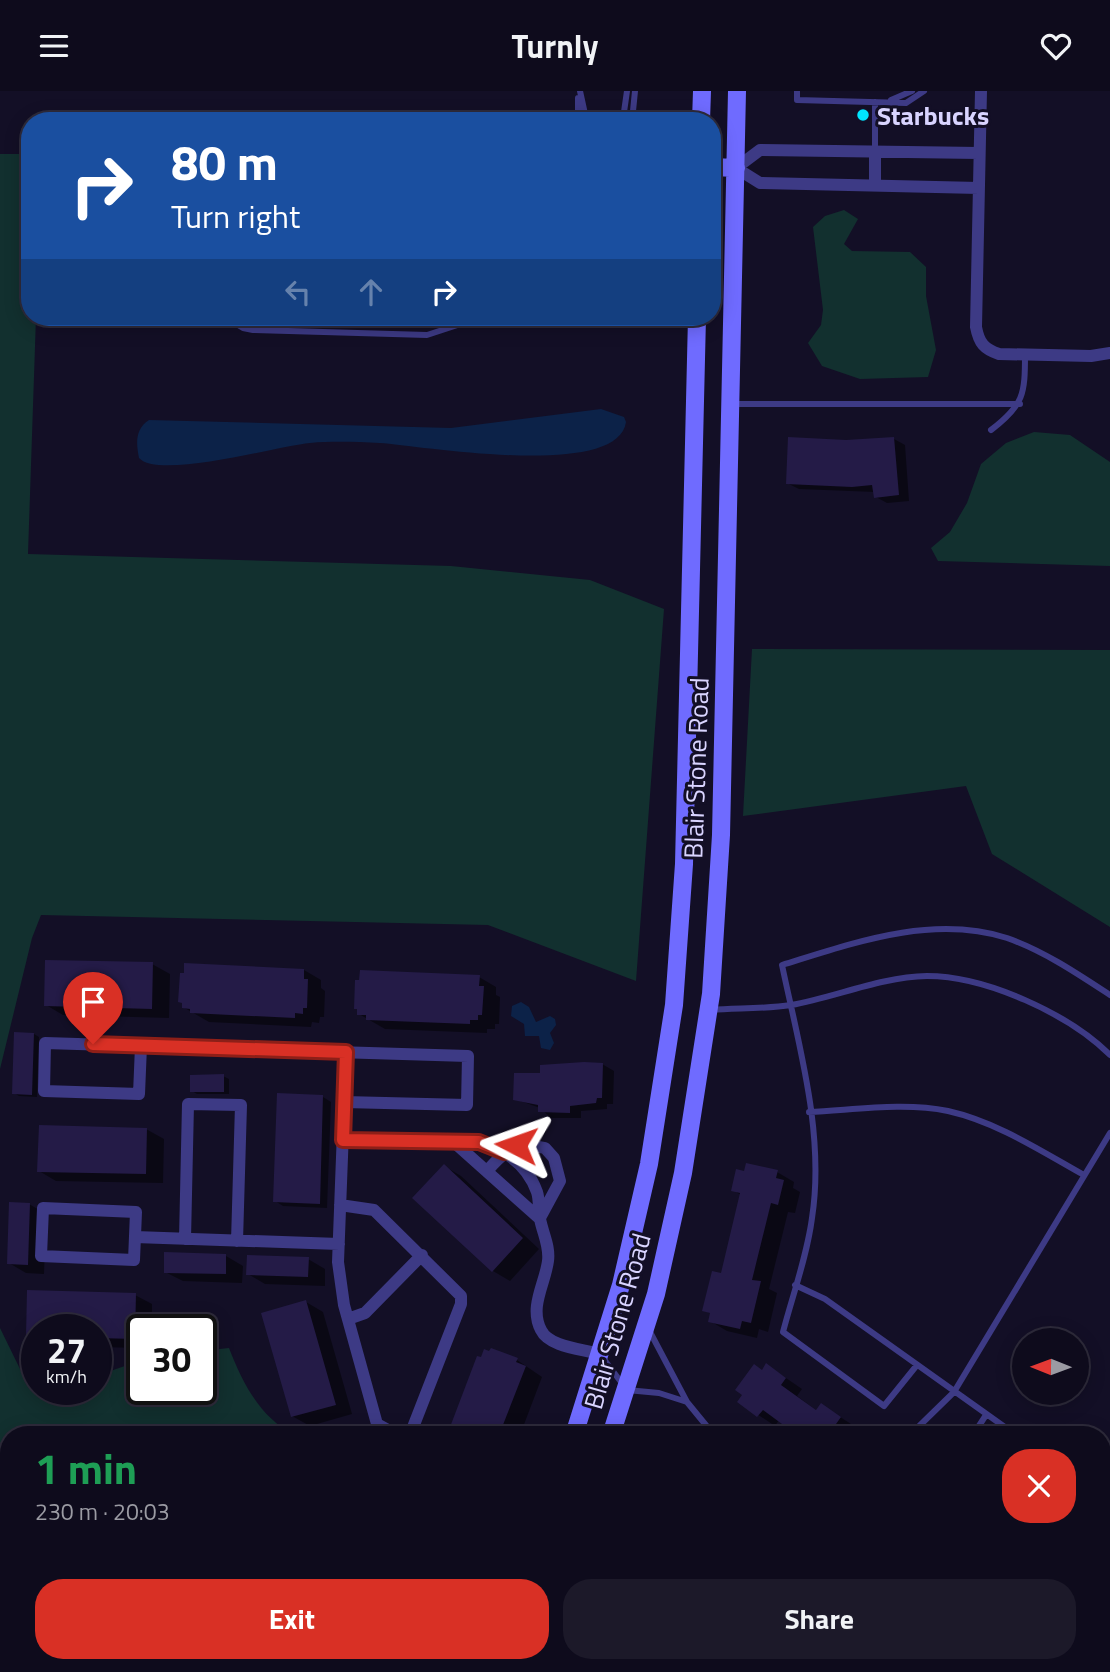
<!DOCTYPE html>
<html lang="en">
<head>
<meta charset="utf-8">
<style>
  body { margin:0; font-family:"Titillium Web",sans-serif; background:#1c1929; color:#f1f3f6; height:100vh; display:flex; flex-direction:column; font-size:26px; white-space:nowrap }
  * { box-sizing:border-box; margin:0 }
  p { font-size:23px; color:#9b9ba3 }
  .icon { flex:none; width:38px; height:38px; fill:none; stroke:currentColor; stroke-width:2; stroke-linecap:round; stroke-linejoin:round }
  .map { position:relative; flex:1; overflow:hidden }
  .panel { position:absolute; left:0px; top:1335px; width:1111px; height:247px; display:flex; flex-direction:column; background:#0e0b1c; border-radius:28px 28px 0 0; box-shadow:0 4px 18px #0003,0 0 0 2px #2e2b3b }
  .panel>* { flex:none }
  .hud { position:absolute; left:21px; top:21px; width:700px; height:214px; border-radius:28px; box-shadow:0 4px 18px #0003,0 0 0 2px #2e2b3b; background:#1a4fa0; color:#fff; overflow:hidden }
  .needle { width:46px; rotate:271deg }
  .fabs { position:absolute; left:1012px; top:1237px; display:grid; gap:14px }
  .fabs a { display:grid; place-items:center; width:77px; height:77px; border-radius:50%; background:#0e0b1c; box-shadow:0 4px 18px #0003,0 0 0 2px #2e2b3b; font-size:35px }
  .speed { position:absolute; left:21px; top:1223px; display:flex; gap:14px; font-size:35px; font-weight:700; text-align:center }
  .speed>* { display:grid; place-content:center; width:91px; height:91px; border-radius:50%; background:#0e0b1c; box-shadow:0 4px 18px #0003,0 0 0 2px #2e2b3b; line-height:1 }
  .speed small { font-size:18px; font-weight:400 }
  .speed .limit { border:4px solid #111; border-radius:10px; background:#fff; color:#111 }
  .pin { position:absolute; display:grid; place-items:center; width:60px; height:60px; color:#fff; margin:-72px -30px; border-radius:50% 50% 50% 0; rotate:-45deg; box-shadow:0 0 7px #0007 }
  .pin .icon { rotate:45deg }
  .me { position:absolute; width:77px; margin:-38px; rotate:274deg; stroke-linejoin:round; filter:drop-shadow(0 0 5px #0008) }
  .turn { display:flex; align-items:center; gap:24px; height:147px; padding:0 35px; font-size:32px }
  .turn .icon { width:91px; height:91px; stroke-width:2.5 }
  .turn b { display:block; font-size:49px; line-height:60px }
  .lanes { display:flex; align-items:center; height:66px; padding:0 35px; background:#0003; justify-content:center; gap:35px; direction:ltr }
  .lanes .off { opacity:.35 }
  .round { display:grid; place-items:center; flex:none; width:74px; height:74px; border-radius:28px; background:#1c1929 }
  .overview { display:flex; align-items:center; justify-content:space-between; height:119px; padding:0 35px }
  h1 { font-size:42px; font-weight:700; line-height:52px; color:#1e9e55 }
  .action { display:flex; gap:14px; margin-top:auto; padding:14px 35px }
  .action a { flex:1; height:80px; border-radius:28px; background:#d93025; color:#fff; font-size:28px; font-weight:700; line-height:80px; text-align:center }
  .action a+a { background:#1c1929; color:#f1f3f6 }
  header { display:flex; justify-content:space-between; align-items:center; height:91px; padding:0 35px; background:#0e0b1c; font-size:32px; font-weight:700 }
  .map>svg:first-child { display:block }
  .green { fill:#12302f }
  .water { fill:#0c2248 }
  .shadow { fill:#0007 }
  .building { fill:#241b47 }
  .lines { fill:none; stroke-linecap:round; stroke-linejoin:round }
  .service { stroke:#3d3a85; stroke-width:6 }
  .minor { stroke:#3d3a85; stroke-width:12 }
  .secondary { stroke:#6f6bff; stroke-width:18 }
  .route-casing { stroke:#8d1f18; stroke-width:18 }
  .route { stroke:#d93025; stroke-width:12 }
  .poi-dot { fill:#00e5ff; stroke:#130f26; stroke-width:2.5 }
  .labels { text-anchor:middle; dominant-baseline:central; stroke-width:6; stroke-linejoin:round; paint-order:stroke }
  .poi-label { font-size:26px; font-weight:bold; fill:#d9d4ff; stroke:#130f26; text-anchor:start }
  .street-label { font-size:26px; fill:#d9d4ff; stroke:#130f26 }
</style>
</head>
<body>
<header><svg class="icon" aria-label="menu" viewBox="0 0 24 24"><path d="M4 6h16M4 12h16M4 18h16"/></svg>Turnly<svg class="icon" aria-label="heart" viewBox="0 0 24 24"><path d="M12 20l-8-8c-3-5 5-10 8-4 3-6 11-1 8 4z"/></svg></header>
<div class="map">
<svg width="1110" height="1581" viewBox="0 0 1110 1581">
  <rect width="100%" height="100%" fill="#130f26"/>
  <path class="green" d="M 0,63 L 30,63 L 30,226 L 36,226 L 28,463 L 451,475 L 590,489 L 664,518 L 636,890 L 488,834 L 41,824 L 32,847 L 0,978 Z
    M 844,119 L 858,128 L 844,153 L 852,160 L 910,161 L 926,176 L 926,205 L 936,259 L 928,286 L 860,288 L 822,275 L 808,252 L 821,234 L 823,219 L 813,136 L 825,125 Z
    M 1034,341 L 1070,344 L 1110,371 L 1110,475 L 938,470 L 931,457 L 950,441 L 967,412 L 981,373 L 1006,352 Z
    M 752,558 L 1110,559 L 1110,836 L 992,763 L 966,695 L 743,725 Z
    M 0,1237 L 21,1280 L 37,1283 L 37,1298 L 96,1298 L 96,1285 L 142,1269 L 142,1298 L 201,1298 L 201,1260 L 229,1257 C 243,1293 259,1324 293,1344 L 9,1344 L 9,1573 L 446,1573 L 442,1581 L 0,1581 Z
    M 1103,1443 L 1110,1452 L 1110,1581 L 542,1581 L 546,1573 L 1102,1573 Z"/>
  <path class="water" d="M 601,318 L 624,326 L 626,331 C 618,389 422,355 380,352 C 357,351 333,350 310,352 C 277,355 159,389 139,367 C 136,352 135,338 149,329 L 451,337 Z
    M 521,911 L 529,916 L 536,931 L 550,925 L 555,928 L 556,934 L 550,942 L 554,952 L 550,959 L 541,957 L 539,945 L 525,945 L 524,933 L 511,925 L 512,915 Z"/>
  <path class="shadow" d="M 281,226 L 450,226 L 450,233 L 288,230 Z
    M 894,348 L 905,354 L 909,410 L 887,412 L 876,406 L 875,401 L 799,398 L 787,392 L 846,350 Z
    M 152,873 L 170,883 L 169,927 L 63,924 L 46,914 Z
    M 304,879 L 321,889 L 321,897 L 325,900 L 324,926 L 320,926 L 319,932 L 312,931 L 311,936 L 209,931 L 183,916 Z
    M 479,886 L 496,896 L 496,904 L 500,906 L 499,933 L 495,933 L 495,938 L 487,938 L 487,942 L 385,938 L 359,923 Z
    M 34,943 L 39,946 L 37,1006 L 19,1005 L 14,1002 Z
    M 602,973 L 614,980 L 613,1013 L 607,1013 L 607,1018 L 581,1020 L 581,1027 L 551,1027 L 540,1017 L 515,1008 L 542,984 Z
    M 223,985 L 229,988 L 229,1003 L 197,1003 L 192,1000 Z
    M 323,1006 L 331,1011 L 327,1117 L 283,1115 L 275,1110 Z
    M 146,1038 L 164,1048 L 163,1092 L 56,1090 L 39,1080 Z
    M 444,1075 L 461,1085 L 539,1158 L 510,1190 L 493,1180 Z
    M 777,1081 L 794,1091 L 793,1097 L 800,1101 L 795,1122 L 788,1121 L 769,1198 L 777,1202 L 768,1241 L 759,1238 L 757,1247 L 727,1240 L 710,1230 L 712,1223 L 704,1219 L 722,1184 L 741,1104 L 733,1099 Z
    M 29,1113 L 46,1123 L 44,1183 L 26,1182 L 9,1172 Z
    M 226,1165 L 243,1175 L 242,1192 L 183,1190 L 165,1181 Z
    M 308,1168 L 325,1178 L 325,1195 L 265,1193 L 248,1183 Z
    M 29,1201 L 135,1204 L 152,1213 L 152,1239 L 142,1239 L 142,1257 L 96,1256 L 96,1239 L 37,1239 L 37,1250 L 28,1245 Z
    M 306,1211 L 323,1221 L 352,1323 L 310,1335 L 292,1325 Z
    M 517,1269 L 542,1286 L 520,1344 L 449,1344 Z
    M 767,1274 L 802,1298 L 797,1305 L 817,1320 L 822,1314 L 857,1337 L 852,1344 L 799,1344 L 779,1329 L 775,1335 L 739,1311 Z"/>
  <path class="building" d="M 788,346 L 846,349 L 894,346 L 899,404 L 874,407 L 872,394 L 852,396 L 786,393 Z
    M 45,869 L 153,871 L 152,918 L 44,915 Z
    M 184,872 L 304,878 L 304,888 L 308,888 L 307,917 L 303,917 L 303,923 L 295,922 L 295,927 L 190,922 L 190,918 L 182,917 L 182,912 L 178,911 L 180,882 L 184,882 Z
    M 360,879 L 480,884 L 479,895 L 484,895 L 482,924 L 478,924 L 478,929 L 470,929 L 470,933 L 366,929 L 366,924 L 357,924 L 357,918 L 354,918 L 355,889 L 359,889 Z
    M 14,941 L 34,942 L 32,1004 L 12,1003 Z
    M 584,971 L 603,972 L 602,1007 L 597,1007 L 596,1012 L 570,1015 L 570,1022 L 538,1021 L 538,1014 L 513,1009 L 514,982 L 540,982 L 540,974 Z
    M 224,983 L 224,1001 L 190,1001 L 190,984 Z
    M 277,1002 L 323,1004 L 320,1113 L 273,1111 Z
    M 39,1034 L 147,1037 L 146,1083 L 37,1081 Z
    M 746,1072 L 778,1079 L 776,1087 L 784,1089 L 778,1114 L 771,1112 L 752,1189 L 761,1190 L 751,1232 L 742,1230 L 740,1238 L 708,1231 L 710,1222 L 702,1220 L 712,1180 L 721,1182 L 740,1102 L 731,1100 L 736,1078 L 744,1080 Z
    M 444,1073 L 523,1147 L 492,1181 L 412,1107 Z
    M 9,1111 L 30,1112 L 28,1174 L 7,1173 Z
    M 164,1161 L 226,1163 L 226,1183 L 164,1182 Z
    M 247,1164 L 309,1166 L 308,1186 L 246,1184 Z
    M 27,1199 L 136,1202 L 135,1248 L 96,1247 L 96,1239 L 37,1239 L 37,1246 L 26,1246 Z
    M 306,1209 L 336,1314 L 291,1326 L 261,1222 Z
    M 491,1257 L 518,1267 L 516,1271 L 526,1275 L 499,1344 L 447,1344 L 477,1265 L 481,1266 L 484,1258 L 489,1260 Z
    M 766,1272 L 786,1287 L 781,1294 L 816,1319 L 821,1312 L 841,1326 L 836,1333 L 843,1338 L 839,1344 L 797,1344 L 763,1319 L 757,1326 L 737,1311 L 742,1304 L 735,1299 L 754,1273 L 762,1279 Z"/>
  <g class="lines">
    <path class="service" d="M 580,0 L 585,23 L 594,30
      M 797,0 L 797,9 L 906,12 L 924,0
      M 891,9 L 912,0
      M 578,30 L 578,7
      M 615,30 L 624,21 L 627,0
      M 632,30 L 635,0
      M 875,60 L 875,11
      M 225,226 L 243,237 L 253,239 L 427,244 L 482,226
      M 732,313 L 1020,313
      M 991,339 C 1024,314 1025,303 1025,263
      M 711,919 C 737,917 765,918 791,914 C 836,906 880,886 927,885 C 986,885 1069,923 1110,964
      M 809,1021 C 854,1019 904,1011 948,1020 C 997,1031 1041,1060 1084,1084
      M 795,1194 L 825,1208 L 1016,1344
      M 649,1239 L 687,1311 L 714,1344
      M 603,1267 L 627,1299 L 659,1302 L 687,1311
      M 917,1274 L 884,1315 L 783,1241 C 793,1203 807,1165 812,1127 C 825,1044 799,955 782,874 C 853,852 932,823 1007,847 C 1044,860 1078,883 1110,904
      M 910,1344 L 954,1301 L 1110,1042
      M 973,1344 L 986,1324"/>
    <path class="minor" d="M 981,0 L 976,236 C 979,252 984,258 999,263 L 1091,265 L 1110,262
      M 875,95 L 875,60
      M 979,97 L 760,92 L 736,77 L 760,59 L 979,62
      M 141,955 L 139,1003 L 44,1000 L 45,952 L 468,965 L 467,1014 L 344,1011
      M 346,961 L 338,1171 L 344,1214 L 377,1333 L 397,1344
      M 343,1049 L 456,1053
      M 488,1079 C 506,1058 517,1051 545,1057 L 554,1067 L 560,1090 L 540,1127
      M 340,1114 L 374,1119 L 461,1205 L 461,1213 L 410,1344
      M 43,1117 L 136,1121 L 134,1169 L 41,1165 Z
      M 539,1127 L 456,1053 C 491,1048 525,1067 537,1101 C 540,1110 538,1120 540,1128 C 543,1143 550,1155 548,1170 C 545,1193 529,1216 541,1239 C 549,1256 582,1258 599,1263
      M 135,1146 L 339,1153
      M 185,1148 L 188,1013 L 241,1014 L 237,1150
      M 348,1228 L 365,1222 L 422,1164"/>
    <path class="secondary" d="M 701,30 L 702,0
      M 712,76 L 736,77
      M 574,1344 L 621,1194 L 649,1073 L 674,914 L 684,773 L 697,226
      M 611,1344 L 656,1203 L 683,1082 L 711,903 L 721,744 L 737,0
      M 468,1581 L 472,1573
      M 508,1581 L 512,1573"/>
  </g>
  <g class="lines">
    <g class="route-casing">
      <path id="route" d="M 93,953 L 346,961 L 343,1049 L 479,1051 L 504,1061 L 516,1054"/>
    </g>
    <use href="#route" class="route"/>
  </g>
  <circle class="poi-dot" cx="863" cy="24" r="7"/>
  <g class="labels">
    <g class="poi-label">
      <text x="877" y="24">Starbucks</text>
    </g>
    <g class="street-label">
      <text transform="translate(696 677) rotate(-88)">Blair Stone Road</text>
      <text transform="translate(617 1230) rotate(-74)">Blair Stone Road</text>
    </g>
  </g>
</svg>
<div class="fabs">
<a><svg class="needle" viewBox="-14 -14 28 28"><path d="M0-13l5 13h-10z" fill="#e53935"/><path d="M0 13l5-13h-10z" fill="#9b9ba3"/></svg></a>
</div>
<div class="speed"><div>27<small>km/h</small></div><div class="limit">30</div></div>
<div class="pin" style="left:93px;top:953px;background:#d93025"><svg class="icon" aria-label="arrive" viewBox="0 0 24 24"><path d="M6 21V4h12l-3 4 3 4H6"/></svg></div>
<svg class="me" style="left:516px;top:1054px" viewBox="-20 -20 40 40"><path d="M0-17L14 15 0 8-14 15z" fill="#d93025" stroke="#fff" stroke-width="4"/></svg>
<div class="hud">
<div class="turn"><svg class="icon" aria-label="right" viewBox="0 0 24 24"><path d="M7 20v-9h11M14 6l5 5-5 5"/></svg><div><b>80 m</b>Turn right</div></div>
<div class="lanes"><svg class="icon off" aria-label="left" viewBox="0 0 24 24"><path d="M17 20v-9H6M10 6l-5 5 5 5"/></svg><svg class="icon off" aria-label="ahead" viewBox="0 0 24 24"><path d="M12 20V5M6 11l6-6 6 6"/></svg><svg class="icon" aria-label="right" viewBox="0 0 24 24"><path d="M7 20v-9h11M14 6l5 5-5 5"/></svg></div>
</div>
<section class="panel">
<div class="overview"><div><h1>1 min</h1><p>230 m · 20:03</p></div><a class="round" style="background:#d93025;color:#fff"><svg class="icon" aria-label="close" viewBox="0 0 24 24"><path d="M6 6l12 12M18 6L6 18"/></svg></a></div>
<div class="action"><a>Exit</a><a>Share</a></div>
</section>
</div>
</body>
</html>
